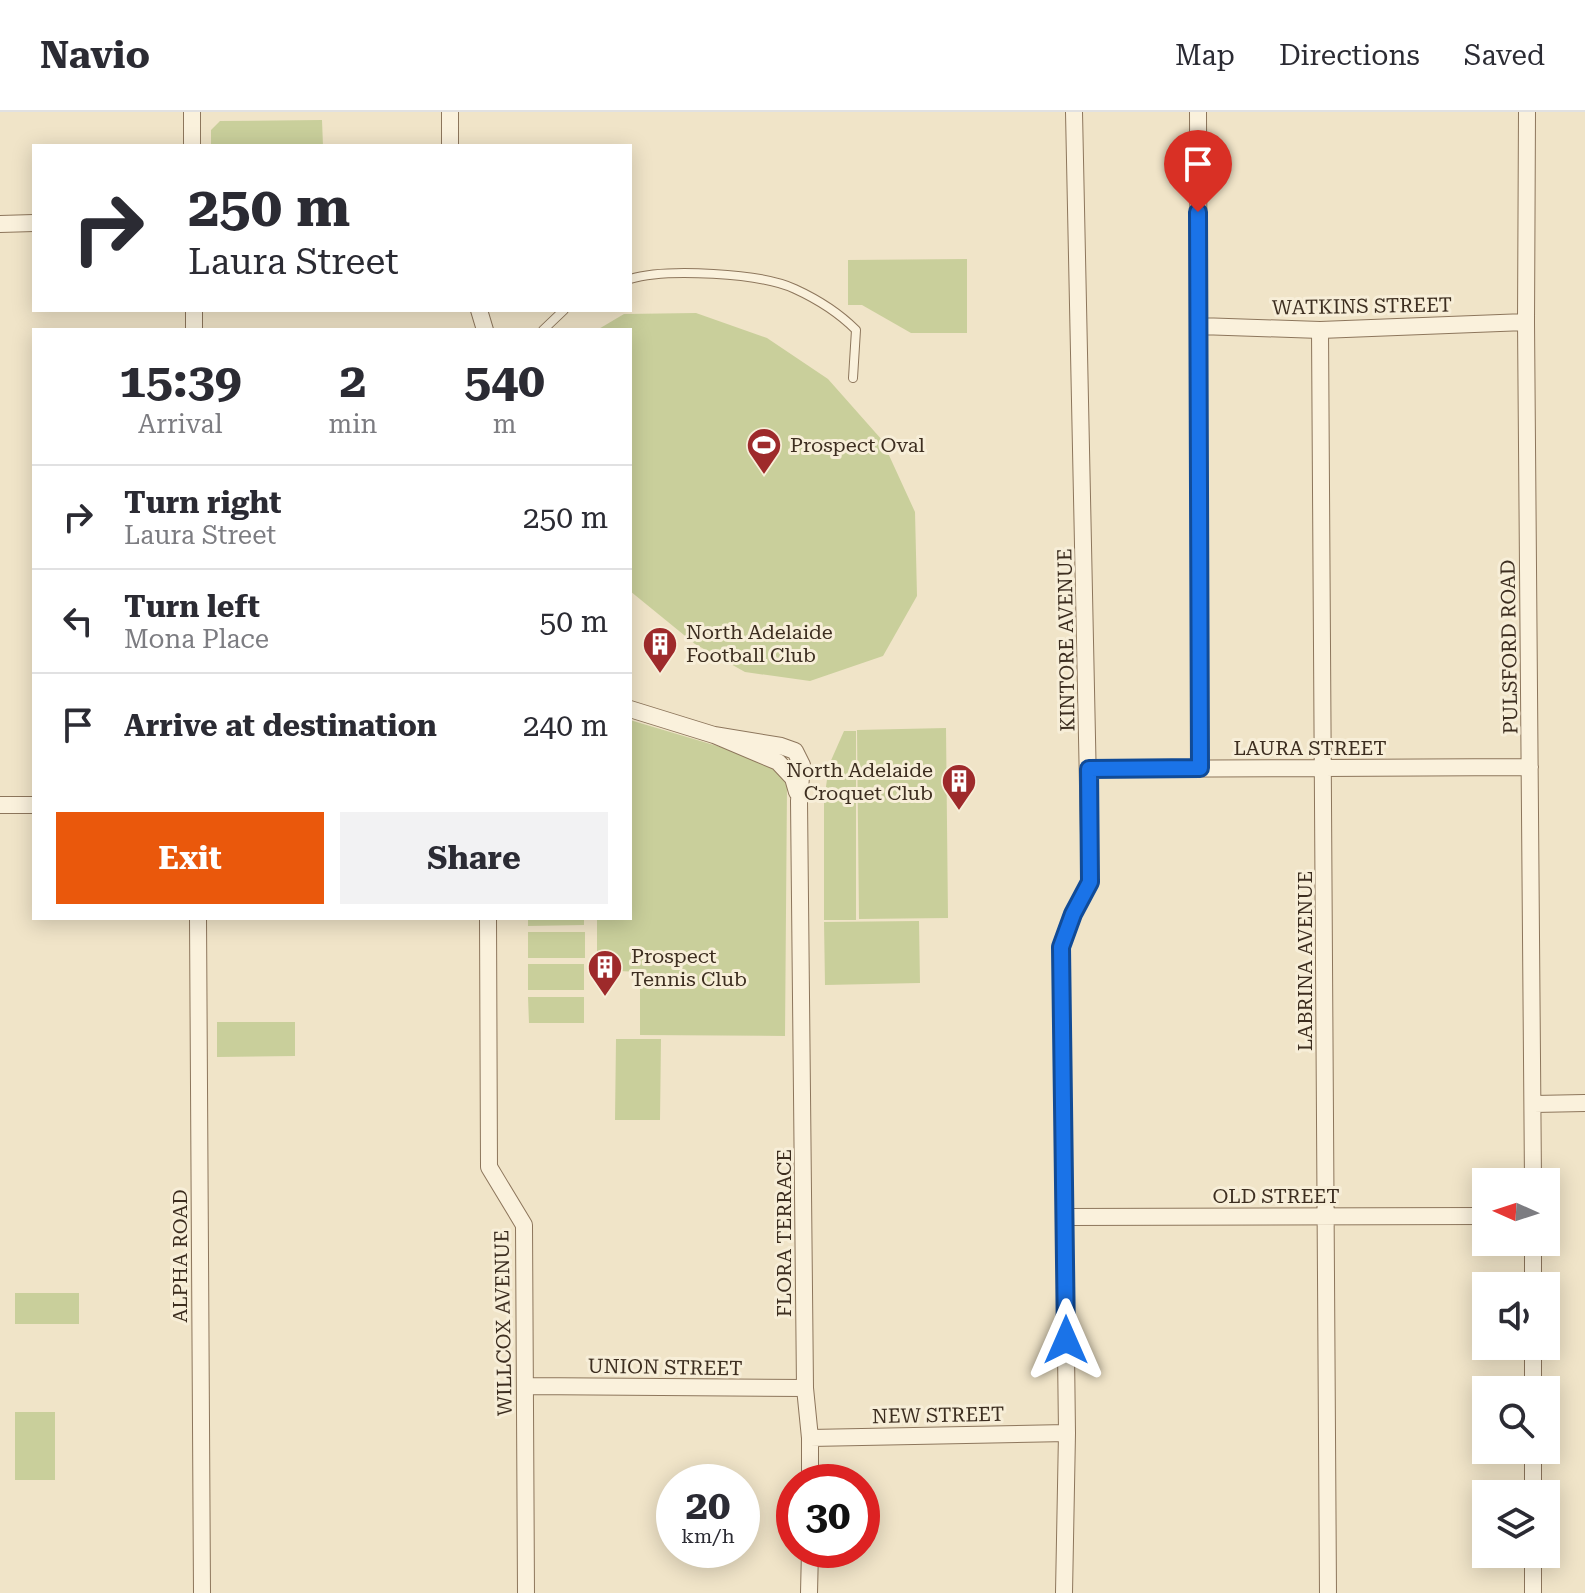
<!DOCTYPE html>
<html lang="en">
<head>
<meta charset="utf-8">
<style>
  body { margin:0; font-family:"Roboto Serif",serif; background:#f2f2f3; color:#2b2b33; height:100vh; display:flex; flex-direction:column; font-size:30px; white-space:nowrap }
  * { box-sizing:border-box; margin:0 }
  p { font-size:26px; color:#7c7c81 }
  .icon { flex:none; width:44px; height:44px; fill:none; stroke:currentColor; stroke-width:2; stroke-linecap:round; stroke-linejoin:round }
  .map { position:relative; flex:1; overflow:hidden }
  .drawer { position:absolute; left:32px; top:216px; width:600px; height:592px; display:flex; flex-direction:column; background:#fff; border-radius:0px; box-shadow:0 4px 20px #0003 }
  .drawer>* { flex:none }
  .hud { position:absolute; left:32px; top:32px; width:600px; height:168px; border-radius:0px; box-shadow:0 4px 20px #0003; background:#fff; color:#2b2b33; overflow:hidden }
  .needle { width:52px; rotate:273deg }
  .fabs { position:absolute; left:1472px; top:1056px; display:grid; gap:16px }
  .fabs a { display:grid; place-items:center; width:88px; height:88px; border-radius:0px; background:#fff; box-shadow:0 4px 20px #0003; font-size:40px }
  .speed { position:absolute; left:656px; top:1352px; display:flex; gap:16px; font-size:40px; font-weight:700; text-align:center }
  .speed>* { display:grid; place-content:center; width:104px; height:104px; border-radius:50%; background:#fff; box-shadow:0 4px 20px #0003; line-height:1 }
  .speed small { font-size:20px; font-weight:400 }
  .speed .limit { border:12px solid #d22; background:#fff; color:#111 }
  .pin { position:absolute; display:grid; place-items:center; width:68px; height:68px; color:#fff; margin:-82px -34px; border-radius:50% 50% 50% 0; rotate:-45deg; box-shadow:0 0 8px #0007 }
  .pin .icon { rotate:45deg }
  .me { position:absolute; width:88px; margin:-44px; rotate:0deg; stroke-linejoin:round; filter:drop-shadow(0 0 6px #0008) }
  .turn { display:flex; align-items:center; gap:28px; height:168px; padding:0 24px; font-size:36px }
  .turn .icon { width:104px; height:104px; stroke-width:2.5 }
  .turn b { display:block; font-size:56px; line-height:68px }
  .eta { display:flex; justify-content:space-evenly; align-items:center; height:136px; text-align:center }
  .eta b { font-size:48px; font-weight:700; line-height:56px }
  .button { display:flex; gap:16px; margin-top:auto; padding:16px 24px }
  .button a { flex:1; height:92px; border-radius:0px; background:#ea580c; color:#fff; font-size:32px; font-weight:700; line-height:92px; text-align:center }
  .button a+a { background:#f2f2f3; color:#2b2b33 }
  ul { padding:0; list-style:none }
  li { display:flex; align-items:center; gap:24px; height:104px; padding:0 24px; border-top:2px solid #e1e1e2 }
  li div { flex:1 }
  li b { display:block; font-size:30px }
  li em { font-style:normal }
  header { display:flex; align-items:center; gap:48px; box-sizing:border-box; height:112px; padding:0 40px; background:#fff; border-bottom:2px solid #e1e1e2 }
  header strong { font-size:38px }
  nav { display:flex; gap:44px; margin-inline-start:auto; font-size:28px }
  .map>svg:first-child { display:block }
  .green { fill:#c9cf9b }
  .lines { fill:none; stroke-linecap:round; stroke-linejoin:round }
  .lane-casing { stroke:#8d765c; stroke-width:10 }
  .street-casing { stroke:#8d765c; stroke-width:18 }
  .lane { stroke:#faf1dc; stroke-width:8 }
  .street { stroke:#faf1dc; stroke-width:16 }
  .route-casing { stroke:#114b97; stroke-width:20 }
  .route { stroke:#1a73e8; stroke-width:14 }
  .labels { text-anchor:middle; dominant-baseline:central; stroke-width:6; stroke-linejoin:round; paint-order:stroke }
  .street-label { font-size:20px; fill:#3d2e20; stroke:#f7eed8 }
  .poi-label { font-size:20px; fill:#3d2e20; stroke:#f7eed8; text-anchor:start }
</style>
</head>
<body>
<header>
<strong>Navio</strong>
<nav><a>Map</a><a>Directions</a><a>Saved</a></nav>
</header>
<div class="map">
<svg width="1585" height="1481" viewBox="0 0 1585 1481">
  <rect width="100%" height="100%" fill="#f0e4c8"/>
  <path class="green" d="M 322,8 L 323,34 L 211,34 L 211,18 L 220,9 Z
    M 967,147 L 967,221 L 911,221 L 862,193 L 848,193 L 848,148 Z
    M 696,201 L 767,226 L 828,267 L 882,328 L 915,400 L 917,484 L 883,544 L 810,569 L 745,560 L 695,532 L 630,479 L 630,218 L 597,218 L 624,202 Z
    M 630,608 L 767,649 L 780,659 L 787,675 L 785,924 L 640,923 L 640,860 L 597,858 L 597,806 L 630,806 Z
    M 946,616 L 948,806 L 859,807 L 857,618 Z
    M 844,619 L 856,619 L 856,808 L 824,808 L 824,689 L 829,653 Z
    M 528,806 L 584,806 L 584,813 L 528,814 Z
    M 919,809 L 920,871 L 825,873 L 824,810 Z
    M 528,820 L 585,820 L 585,846 L 528,846 Z
    M 528,852 L 584,852 L 584,878 L 528,878 Z
    M 528,885 L 584,885 L 584,911 L 529,911 Z
    M 217,910 L 295,910 L 295,944 L 217,945 Z
    M 616,927 L 661,927 L 660,1008 L 615,1008 Z
    M 15,1181 L 79,1181 L 79,1212 L 15,1212 Z
    M 15,1300 L 55,1300 L 55,1368 L 15,1368 Z"/>
  <g class="lines">
    <g class="lane-casing">
      <path id="lane" d="M 630,167 C 666,156 761,161 795,177 C 819,188 838,200 856,218 L 853,266
        M 543,218 L 564,198"/>
    </g>
    <g class="street-casing">
      <path id="street" d="M 192,0 L 192,34
        M 1198,0 L 1200,656
        M 1527,0 L 1526,210 L 1533,1070
        M 450,34 L 450,0
        M 0,112 L 34,111
        M 194,198 L 194,218
        M 479,198 L 485,218
        M 1199,214 L 1320,218 L 1526,210
        M 1320,218 L 1328,1481
        M 630,597 L 714,623 L 778,650 L 793,666 L 797,680
        M 714,623 L 781,634 L 795,639 L 802,653 L 799,689 L 805,1276 L 810,1326 L 810,1370
        M 1089,657 L 1530,655
        M 0,693 L 34,693
        M 198,806 L 202,1481
        M 488,806 L 489,1055 L 524,1113 L 526,1481
        M 1534,992 L 1585,991
        M 1065,1105 L 1486,1104
        M 1533,1130 L 1533,1174
        M 1533,1234 L 1533,1278
        M 525,1274 L 805,1276
        M 810,1326 L 1067,1321
        M 1533,1338 L 1533,1382
        M 1533,1442 L 1533,1481
        M 809,1481 L 810,1438
        M 1064,1481 L 1067,1321 L 1061,835 L 1073,802 L 1090,770 L 1074,0"/>
    </g>
    <use href="#lane" class="lane"/>
    <use href="#street" class="street"/>
  </g>
  <g class="lines">
    <g class="route-casing">
      <path id="route" d="M 1066,1228 L 1061,835 L 1073,802 L 1090,770 L 1089,657 L 1200,656 L 1198,100"/>
    </g>
    <use href="#route" class="route"/>
  </g>
  <defs>
    <g id="stadium-pin" transform="scale(1.8)"><path d="M0 17L-7.5 6A9.5 9.5 0 1 1 7.5 6Z" fill="#9e2a2b" stroke="#f7eed8"/><path d="M0-5a6.5 5 0 1 0 0 10a6.5 5 0 1 0 0-10ZM-3.5-1.8h7v3.6h-7Z" fill="#fff"/></g>
    <g id="building-pin" transform="scale(1.8)"><path d="M0 17L-7.5 6A9.5 9.5 0 1 1 7.5 6Z" fill="#9e2a2b" stroke="#f7eed8"/><path d="M-4-6H4V6H1V3H-1V6H-4ZM-2.5-4.3h1.7v1.8h-1.7ZM.8-4.3h1.7v1.8H.8ZM-2.5-1h1.7V.8h-1.7ZM.8-1h1.7V.8H.8Z" fill="#fff"/></g>
  </defs>
  <g fill-rule="evenodd">
    <use href="#stadium-pin" x="764" y="333"/>
    <use href="#building-pin" x="660" y="532"/>
    <use href="#building-pin" x="959" y="669"/>
    <use href="#building-pin" x="605" y="855"/>
  </g>
  <g class="labels">
    <g class="street-label">
      <text transform="translate(1362 194) rotate(-1)">WATKINS STREET</text>
      <text transform="translate(1066 528) rotate(-91)">KINTORE AVENUE</text>
      <text transform="translate(1509 535) rotate(-91)">PULSFORD ROAD</text>
      <text x="1310" y="636">LAURA STREET</text>
      <text transform="translate(1305 849) rotate(-90)">LABRINA AVENUE</text>
      <text x="1276" y="1084">OLD STREET</text>
      <text transform="translate(784 1121) rotate(-90)">FLORA TERRACE</text>
      <text transform="translate(180 1144) rotate(-90)">ALPHA ROAD</text>
      <text transform="translate(503 1211) rotate(-91)">WILLCOX AVENUE</text>
      <text transform="translate(665 1255) rotate(1)">UNION STREET</text>
      <text transform="translate(938 1303) rotate(-1)">NEW STREET</text>
    </g>
    <g class="poi-label">
      <text x="790" y="333">Prospect Oval</text>
      <text x="686" y="520">North Adelaide<tspan x="686" dy="23">Football Club</tspan></text>
      <text x="933" y="658" text-anchor="end">North Adelaide<tspan x="933" dy="23">Croquet Club</tspan></text>
      <text x="631" y="844">Prospect<tspan x="631" dy="23">Tennis Club</tspan></text>
    </g>
  </g>
</svg>
<div class="fabs">
<a><svg class="needle" viewBox="-14 -14 28 28"><path d="M0-13l5 13h-10z" fill="#e53935"/><path d="M0 13l5-13h-10z" fill="#7c7c81"/></svg></a>
<a><svg class="icon" aria-label="sound" viewBox="0 0 24 24"><path d="M4 9h4l5-4v14l-5-4H4zM17 9q2 3 0 6"/></svg></a>
<a><svg class="icon" aria-label="search" viewBox="0 0 24 24"><circle cx="10" cy="10" r="6"/><path d="M15 15l6 6"/></svg></a>
<a><svg class="icon" aria-label="layers" viewBox="0 0 24 24"><path d="M12 4l9 5-9 5-9-5zM3 14l9 5 9-5"/></svg></a>
</div>
<div class="speed"><div>20<small>km/h</small></div><div class="limit">30</div></div>
<div class="pin" style="left:1198px;top:100px;background:#d93025"><svg class="icon" aria-label="arrive" viewBox="0 0 24 24"><path d="M6 21V4h12l-3 4 3 4H6"/></svg></div>
<svg class="me" style="left:1066px;top:1228px" viewBox="-20 -20 40 40"><path d="M0-17L14 15 0 8-14 15z" fill="#1a73e8" stroke="#fff" stroke-width="4"/></svg>
<div class="hud">
<div class="turn"><svg class="icon" aria-label="right" viewBox="0 0 24 24"><path d="M7 20v-9h11M14 6l5 5-5 5"/></svg><div><b>250 m</b>Laura Street</div></div>
</div>
<section class="drawer">
<div class="eta">
<div><b>15:39</b><p>Arrival</p></div>
<div><b>2</b><p>min</p></div>
<div><b>540</b><p>m</p></div>
</div>
<ul>
<li><svg class="icon" aria-label="right" viewBox="0 0 24 24"><path d="M7 20v-9h11M14 6l5 5-5 5"/></svg><div><b>Turn right</b><p>Laura Street</p></div><em>250 m</em></li>
<li><svg class="icon" aria-label="left" viewBox="0 0 24 24"><path d="M17 20v-9H6M10 6l-5 5 5 5"/></svg><div><b>Turn left</b><p>Mona Place</p></div><em>50 m</em></li>
<li><svg class="icon" aria-label="arrive" viewBox="0 0 24 24"><path d="M6 21V4h12l-3 4 3 4H6"/></svg><div><b>Arrive at destination</b></div><em>240 m</em></li>
</ul>
<div class="button"><a>Exit</a><a>Share</a></div>
</section>
</div>
</body>
</html>
